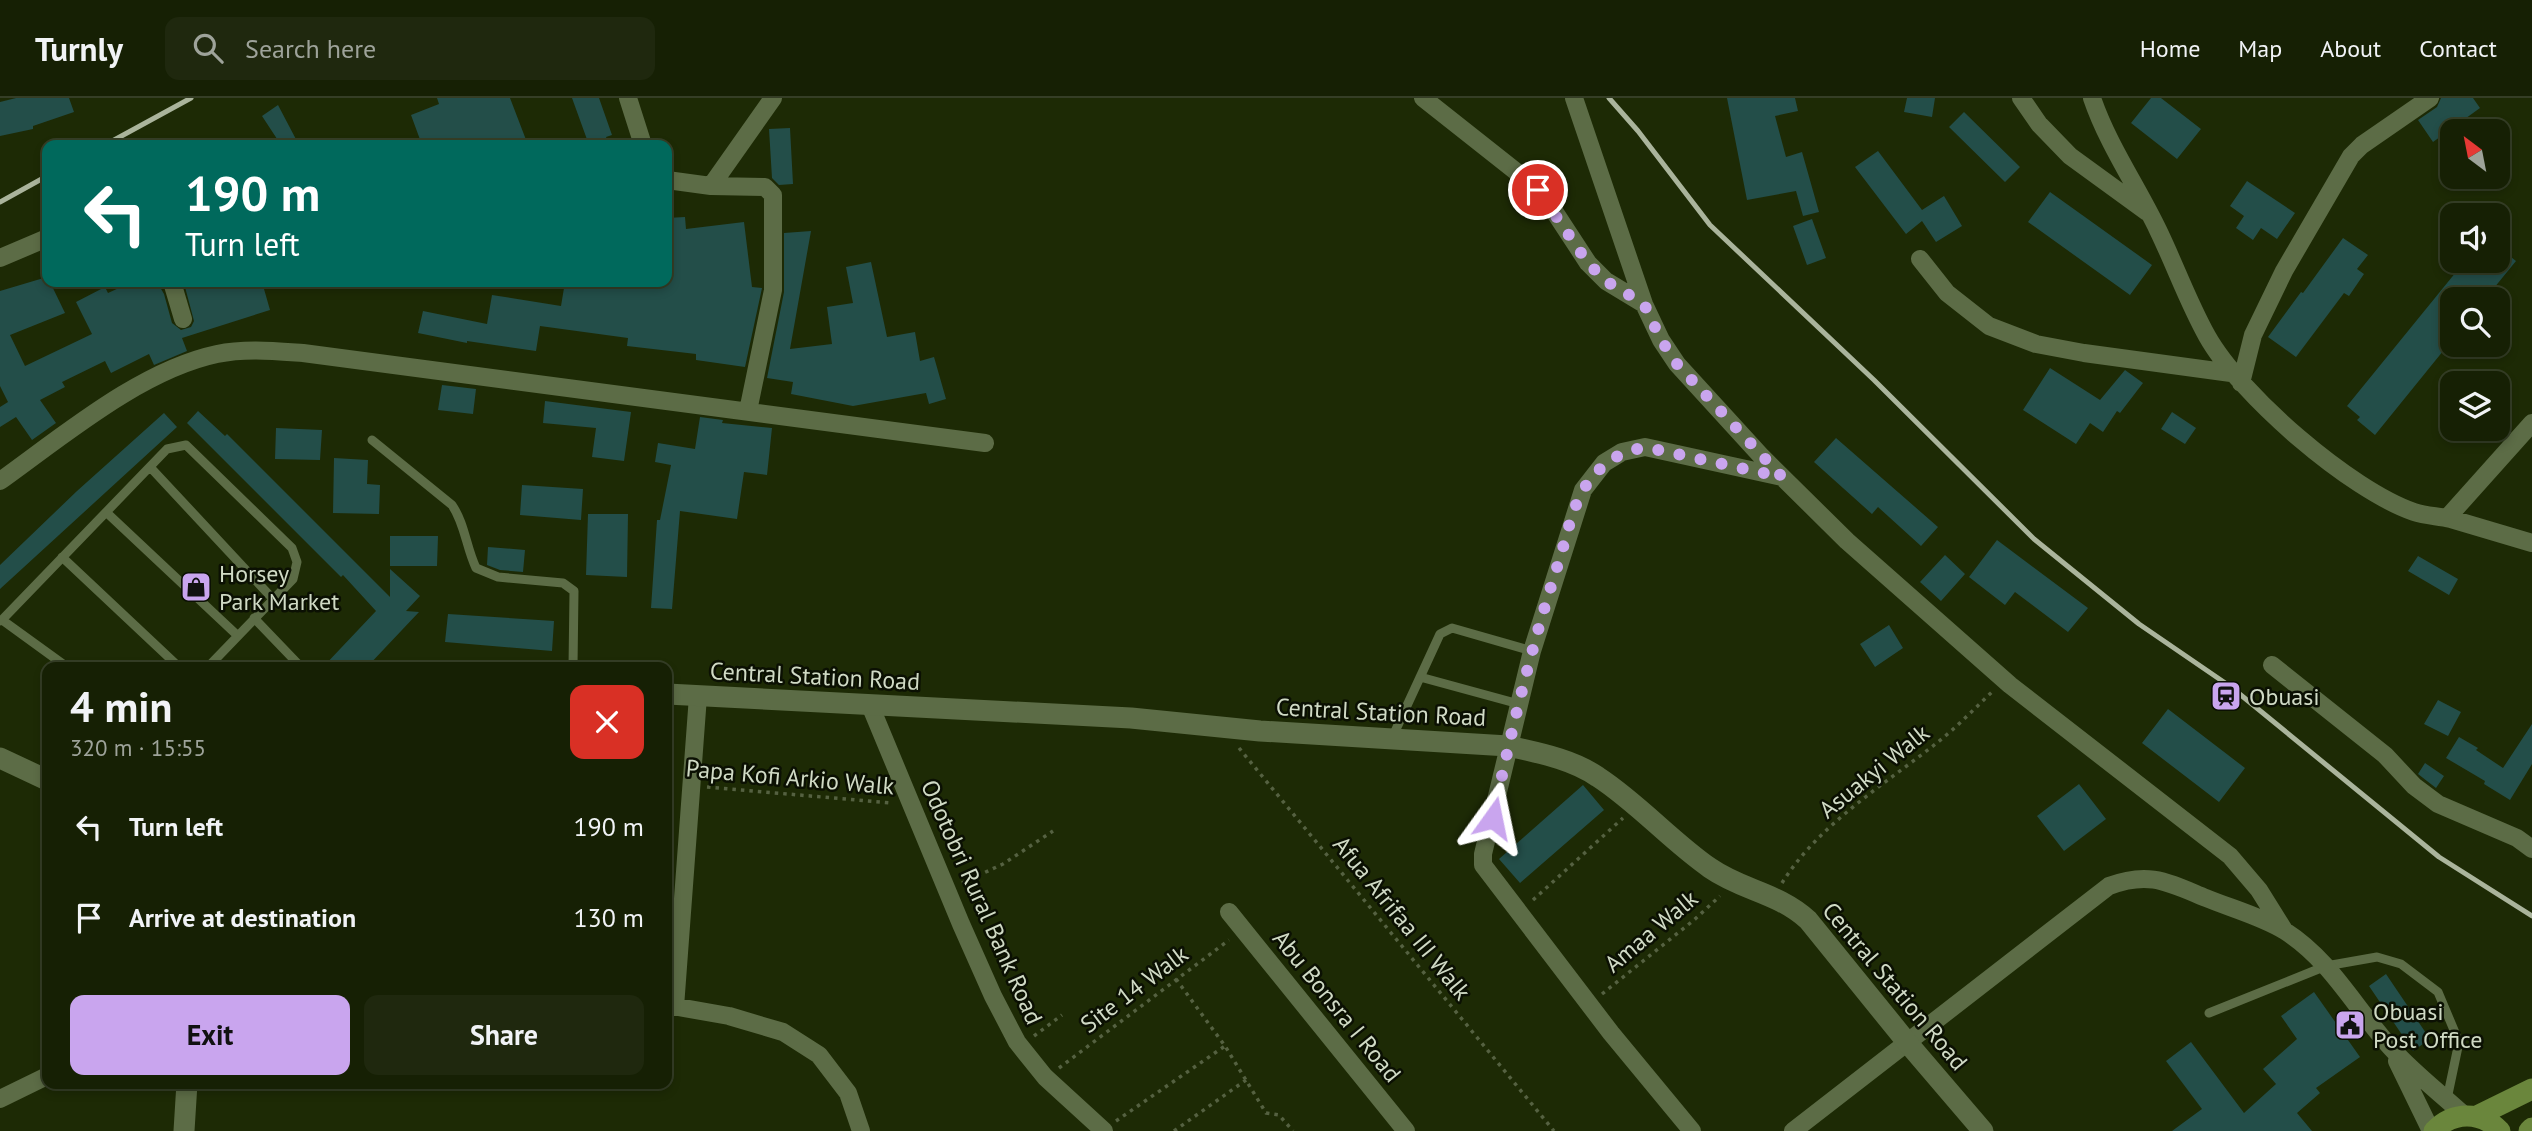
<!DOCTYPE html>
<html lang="en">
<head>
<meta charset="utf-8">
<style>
  body { margin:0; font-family:"PT Sans",sans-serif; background:#1f280e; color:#f1f3f6; height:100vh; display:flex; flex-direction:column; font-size:26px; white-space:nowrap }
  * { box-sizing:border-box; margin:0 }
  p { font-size:23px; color:#9ea39a }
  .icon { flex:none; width:38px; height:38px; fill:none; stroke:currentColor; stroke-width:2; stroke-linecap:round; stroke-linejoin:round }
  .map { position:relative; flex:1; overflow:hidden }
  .side { position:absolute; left:42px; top:564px; width:630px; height:427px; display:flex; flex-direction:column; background:#162004; border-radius:14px; box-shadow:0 4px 10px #0003,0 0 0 2px #353e26 }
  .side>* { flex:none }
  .guide { position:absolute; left:42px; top:42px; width:630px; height:147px; border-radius:14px; box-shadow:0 4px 10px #0003,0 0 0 2px #353e26; background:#00695c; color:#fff; overflow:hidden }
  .needle { width:46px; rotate:328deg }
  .fabs { position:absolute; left:2440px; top:21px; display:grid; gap:14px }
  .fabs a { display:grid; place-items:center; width:70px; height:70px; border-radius:14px; background:#162004; box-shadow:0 4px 10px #0003,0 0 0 2px #353e26; font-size:35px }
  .pin { position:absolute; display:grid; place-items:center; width:60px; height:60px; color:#fff; margin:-30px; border:4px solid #fff; border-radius:50%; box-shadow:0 2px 7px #0007 }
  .me { position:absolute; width:77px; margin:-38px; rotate:12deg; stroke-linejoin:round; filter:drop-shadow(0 0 5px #0008) }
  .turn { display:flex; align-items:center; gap:24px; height:147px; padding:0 28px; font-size:32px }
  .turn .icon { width:91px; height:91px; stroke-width:2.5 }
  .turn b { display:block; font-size:49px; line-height:60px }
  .round { display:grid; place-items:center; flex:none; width:74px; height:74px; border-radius:14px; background:#1f280e }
  .headline { display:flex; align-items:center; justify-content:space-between; height:119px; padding:0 28px }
  h1 { font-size:42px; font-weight:700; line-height:52px }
  .primary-button { display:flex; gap:14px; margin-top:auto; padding:14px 28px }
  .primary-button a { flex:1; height:80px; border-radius:14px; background:#c9a5ee; color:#111; font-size:28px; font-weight:700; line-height:80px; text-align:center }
  .primary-button a+a { background:#1f280e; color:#f1f3f6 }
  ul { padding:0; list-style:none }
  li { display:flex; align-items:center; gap:21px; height:91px; padding:0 28px }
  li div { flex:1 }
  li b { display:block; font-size:26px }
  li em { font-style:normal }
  header { display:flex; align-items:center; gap:42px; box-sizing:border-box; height:98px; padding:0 35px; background:#162004; border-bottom:2px solid #353e26 }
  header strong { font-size:33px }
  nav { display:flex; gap:38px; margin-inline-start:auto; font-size:24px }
  .search { width:490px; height:63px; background:#1f280e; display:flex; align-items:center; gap:18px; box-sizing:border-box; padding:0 24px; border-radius:14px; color:#9ea39a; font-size:26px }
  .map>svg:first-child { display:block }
  .building { fill:#234e49 }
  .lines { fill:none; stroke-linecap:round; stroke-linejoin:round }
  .path { stroke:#556141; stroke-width:3.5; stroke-dasharray:3.5 5; stroke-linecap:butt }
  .service { stroke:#5c6c46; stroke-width:9 }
  .minor { stroke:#5c6c46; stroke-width:18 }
  .tertiary { stroke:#5c6c46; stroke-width:21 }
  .primary { stroke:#6a863c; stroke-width:21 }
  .rail { stroke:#aab49c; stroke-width:5 }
  .route { stroke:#c9a5ee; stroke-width:12; stroke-dasharray:0 21.6 }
  .labels { text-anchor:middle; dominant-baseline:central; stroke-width:5; stroke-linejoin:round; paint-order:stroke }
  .poi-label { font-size:24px; fill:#d0dac5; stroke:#0b1003; text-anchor:start }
  .street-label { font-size:24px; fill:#d0dac5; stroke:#0b1003 }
</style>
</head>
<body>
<header>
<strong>Turnly</strong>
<div class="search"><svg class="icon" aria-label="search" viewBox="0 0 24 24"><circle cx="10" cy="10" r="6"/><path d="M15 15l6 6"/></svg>Search here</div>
<nav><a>Home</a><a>Map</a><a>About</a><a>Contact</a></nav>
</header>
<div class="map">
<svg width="2532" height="1033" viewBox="0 0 2532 1033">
  <rect width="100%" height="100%" fill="#1d2a05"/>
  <path class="building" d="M 16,0 L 69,0 L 74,14 L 33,28 L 33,31 L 0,38 L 0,4 Z
    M 437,0 L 510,0 L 528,47 L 455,47 L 452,40 L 433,47 L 422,47 L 411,17 L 439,6 Z
    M 572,0 L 599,0 L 612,37 L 606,39 L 609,47 L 589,47 Z
    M 1727,0 L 1795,0 L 1798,13 L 1775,18 L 1786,59 L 1802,54 L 1819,114 L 1803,118 L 1796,93 L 1747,102 Z
    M 1907,0 L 1935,0 L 1932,19 L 1904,14 Z
    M 2151,0 L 2161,0 L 2201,31 L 2177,61 L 2131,25 Z
    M 2441,0 L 2473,0 L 2480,10 L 2433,44 L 2418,22 L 2437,9 Z
    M 278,7 L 299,47 L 281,47 L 262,18 Z
    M 1964,14 L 2020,69 L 2005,84 L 1949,29 Z
    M 790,30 L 793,86 L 779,87 L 772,80 L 769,31 Z
    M 1878,53 L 1922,112 L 1944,98 L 1962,128 L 1936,144 L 1922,123 L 1906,136 L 1855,69 Z
    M 2247,83 L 2295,115 L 2277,141 L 2261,130 L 2253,142 L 2236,130 L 2244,118 L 2230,108 Z
    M 2050,94 L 2152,167 L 2130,197 L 2028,124 Z
    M 685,119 L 686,131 L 744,124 L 752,189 L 762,190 L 745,269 L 696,262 L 696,256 L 627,248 L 628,240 L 540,228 L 536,253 L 467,243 L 467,245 L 418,235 L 423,213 L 487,226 L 492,197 L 561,208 L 565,184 L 667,184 L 667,120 Z
    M 1812,121 L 1826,160 L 1807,167 L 1793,128 Z
    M 811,133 L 790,251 L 832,246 L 827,209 L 853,205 L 846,169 L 871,164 L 887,239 L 915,234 L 920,263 L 934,259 L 946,301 L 929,306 L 926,295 L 853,308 L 791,296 L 793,284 L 767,280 L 784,194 L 784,135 Z
    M 2343,140 L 2368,157 L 2357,171 L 2364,176 L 2349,198 L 2344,195 L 2296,259 L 2268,239 L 2301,194 L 2303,195 Z
    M 2497,148 L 2516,163 L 2485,201 L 2452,201 L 2452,242 L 2375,337 L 2357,322 L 2360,319 L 2347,308 L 2465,163 L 2497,163 Z
    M 47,179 L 47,184 L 50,184 L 65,215 L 10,237 L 25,268 L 92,236 L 76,204 L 105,189 L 108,195 L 132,184 L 157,184 L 164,196 L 172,225 L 181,232 L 191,229 L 194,223 L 185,189 L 203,184 L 262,184 L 270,212 L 182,240 L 187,253 L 154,267 L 149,256 L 111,275 L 105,263 L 62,284 L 65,289 L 40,302 L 56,325 L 32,342 L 16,319 L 0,329 L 0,309 L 8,304 L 0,288 L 0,193 Z
    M 2050,270 L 2100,302 L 2125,272 L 2143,285 L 2120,315 L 2117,313 L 2103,334 L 2090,325 L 2076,346 L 2023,312 Z
    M 442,287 L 476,291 L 473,316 L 438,312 Z
    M 545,303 L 631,314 L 624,363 L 592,359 L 596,330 L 543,325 Z
    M 198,313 L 225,338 L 227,336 L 390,499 L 390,471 L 420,498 L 406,513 L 419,514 L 367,569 L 323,569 L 376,513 L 343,477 L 341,479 L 187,325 Z
    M 2172,314 L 2196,330 L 2185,346 L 2161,331 Z
    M 164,315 L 177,329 L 0,491 L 0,467 L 77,393 Z
    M 700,319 L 723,322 L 722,325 L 772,330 L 767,377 L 744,374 L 737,421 L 680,413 L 672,511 L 651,510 L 657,422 L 660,422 L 671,367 L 655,364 L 658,345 L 695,351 Z
    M 276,330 L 322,332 L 320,362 L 275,361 Z
    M 1836,340 L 1938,429 L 1921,448 L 1878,409 L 1872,416 L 1814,364 Z
    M 334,360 L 368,362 L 367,386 L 380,387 L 379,416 L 333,415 Z
    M 522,387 L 583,391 L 581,422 L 520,417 Z
    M 588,416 L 628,416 L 627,479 L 586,477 Z
    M 390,438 L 438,438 L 437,468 L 390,468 Z
    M 1997,442 L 2088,510 L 2068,534 L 2015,494 L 2005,507 L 1969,479 Z
    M 488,449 L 525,452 L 523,474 L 500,472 L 487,467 Z
    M 1945,457 L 1965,476 L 1941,503 L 1920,484 Z
    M 2418,458 L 2458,481 L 2449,497 L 2408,473 Z
    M 448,516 L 554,523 L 552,553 L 445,544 Z
    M 1889,527 L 1903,550 L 1875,569 L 1860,546 Z
    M 2438,602 L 2461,614 L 2448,638 L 2424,626 Z
    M 2168,611 L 2245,670 L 2219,704 L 2142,645 Z
    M 2532,626 L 2532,666 L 2510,702 L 2484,686 L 2485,683 L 2446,660 L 2459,639 L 2478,650 L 2476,652 L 2503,670 Z
    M 2425,665 L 2444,678 L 2436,690 L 2418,676 Z
    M 2079,686 L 2106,721 L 2064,753 L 2037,718 Z
    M 1583,687 L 1604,712 L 1520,785 L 1499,761 Z
    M 2386,876 L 2430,941 L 2413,953 L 2369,888 Z
    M 2314,894 L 2360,959 L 2316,990 L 2320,995 L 2297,1015 L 2312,1033 L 2172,1033 L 2202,1011 L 2166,963 L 2191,944 L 2244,1015 L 2276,986 L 2263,971 L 2297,941 L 2281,918 Z"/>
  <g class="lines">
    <path class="path" d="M 1239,650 L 1554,1033
      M 707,689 L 891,705
      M 962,785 L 1003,766 L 1053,733
      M 1782,785 C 1818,727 1885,686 1938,644 C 1957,629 1975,610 1993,593
      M 1533,802 L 1623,720
      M 1176,881 L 1225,948 L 1266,1015 L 1279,1017 L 1293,1033
      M 1602,896 L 1694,822 L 1720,798
      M 1034,938 L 1062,917
      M 1059,970 L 1229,842
      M 1116,1023 L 1225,948
      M 1174,1033 L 1246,982"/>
    <path class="service" d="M 372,342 L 452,407 C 465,426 466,449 476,470 L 498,479 L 563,485 L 574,493 L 573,569
      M 150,369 L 273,501
      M 106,414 L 238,538
      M 62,459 L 179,569
      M 254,520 L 301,569
      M 2,522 L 167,351 L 186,347 L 292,450 L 297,464 L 293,481 L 208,569
      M 0,523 L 2,522 L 67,569
      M 1420,579 L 1519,606
      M 1392,640 L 1440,536 L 1452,530 L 1532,553
      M 2209,915 L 2326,868 L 2377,859 L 2401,866 L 2438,894 L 2459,944 L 2447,1001"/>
    <path class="minor" d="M 628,0 L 643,47
      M 1423,0 L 1523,79 L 1552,110 L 1588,165 L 1606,183 L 1644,206
      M 1574,0 L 1644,206 L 1661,242 L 1677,266 L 1762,359 L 1847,443 L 2010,587 L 2230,758 L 2259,792 L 2284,832
      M 2021,0 L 2039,26 L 2070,58 L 2147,114
      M 2092,0 C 2108,47 2137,88 2158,132 C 2175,167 2188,204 2207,238 C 2240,297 2350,392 2414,414 C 2426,418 2439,418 2451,421 C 2478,429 2505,437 2532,445
      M 667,82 L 711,88 L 765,89 L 773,97 L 773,192 L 748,313
      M 711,88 L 773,0
      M 0,160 L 47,140
      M 1920,161 L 1947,195 L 1989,228 L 2036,246 L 2084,255 L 2231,275
      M 172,184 L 183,221
      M 2241,285 L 2253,237 L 2284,173 L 2351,58 L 2362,47 L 2430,0
      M 0,383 C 63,338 141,272 217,256 C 245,250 275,253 303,255 L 985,345
      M 2447,420 L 2532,325
      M 2272,567 L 2385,657 L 2414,688 L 2438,706 L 2517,740 L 2532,751
      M 870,607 L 961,826 L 993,898 L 1017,944 L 1045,979 L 1104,1033
      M 1229,814 L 1406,1033
      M 667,907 L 729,918 L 783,934 L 819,957 L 848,995 L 861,1033
      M 675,909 L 698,598
      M 2397,963 L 2431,1033
      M 0,1001 L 47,978
      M 1692,1033 L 1611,935 L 1483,767 L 1483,756 L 1532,553 L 1583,392 L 1604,365 L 1622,354 L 1645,349 L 1782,379
      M 1793,1033 L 2109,788 C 2149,773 2167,784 2206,800 C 2230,810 2263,819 2285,833 C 2332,863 2356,912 2393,952 C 2415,976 2440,995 2464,1017"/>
    <path class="tertiary" d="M 667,596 L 1131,620 L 1260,633 L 1508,648 C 1539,655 1572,661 1598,679 C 1638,705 1671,743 1710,770 C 1743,793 1777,794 1808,822 L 1906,943 L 1983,1033
      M 0,660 L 47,682
      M 184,1033 L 187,985"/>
    <path class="primary" d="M 2477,1018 L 2532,991
      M 2434,1033 C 2453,1013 2481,1013 2500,1033
      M 2529,1033 L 2532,1030"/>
    <path class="rail" d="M 1609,0 L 1638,33 L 1710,127 L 1874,282 L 2034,441 L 2139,526 L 2231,589 L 2439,759 L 2532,818
      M 105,47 L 191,0
      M 0,104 L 47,78"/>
  </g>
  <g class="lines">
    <path class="route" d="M 1493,720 C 1511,633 1532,546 1560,460 C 1566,440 1573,407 1585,389 C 1602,365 1615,356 1645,349 L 1782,379 L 1677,266 L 1661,242 L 1644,206 L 1606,183 L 1588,165 L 1538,92"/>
  </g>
  <defs>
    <g id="shop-square" transform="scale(1.575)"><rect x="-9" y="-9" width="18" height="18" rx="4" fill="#c9a5ee" stroke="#0b1003"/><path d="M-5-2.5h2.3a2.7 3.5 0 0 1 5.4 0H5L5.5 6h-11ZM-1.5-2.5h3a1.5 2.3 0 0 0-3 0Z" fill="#111"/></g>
    <g id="station-square" transform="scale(1.575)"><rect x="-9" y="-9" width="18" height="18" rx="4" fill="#c9a5ee" stroke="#0b1003"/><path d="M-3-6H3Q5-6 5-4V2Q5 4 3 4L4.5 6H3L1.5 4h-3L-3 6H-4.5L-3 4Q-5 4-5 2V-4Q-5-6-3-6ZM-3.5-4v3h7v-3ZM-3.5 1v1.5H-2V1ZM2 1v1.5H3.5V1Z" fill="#111"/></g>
    <g id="civic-square" transform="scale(1.575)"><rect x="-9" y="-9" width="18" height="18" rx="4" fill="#c9a5ee" stroke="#0b1003"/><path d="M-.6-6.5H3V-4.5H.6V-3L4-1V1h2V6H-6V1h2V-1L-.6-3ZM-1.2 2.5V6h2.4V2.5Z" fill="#111"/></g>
  </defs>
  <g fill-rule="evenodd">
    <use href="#shop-square" x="196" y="489"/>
    <use href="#station-square" x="2226" y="598"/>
    <use href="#civic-square" x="2350" y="927"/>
  </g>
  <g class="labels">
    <g class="poi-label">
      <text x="219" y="475">Horsey<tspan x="219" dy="28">Park Market</tspan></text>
      <text x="2249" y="598">Obuasi</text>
      <text x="2373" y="913">Obuasi<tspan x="2373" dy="28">Post Office</tspan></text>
    </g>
    <g class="street-label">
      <text transform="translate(815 578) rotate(3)">Central Station Road</text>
      <text transform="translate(1381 614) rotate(3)">Central Station Road</text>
      <text transform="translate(1874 673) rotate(-39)">Asuakyi Walk</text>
      <text transform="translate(790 679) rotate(5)">Papa Kofi Arkio Walk</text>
      <text transform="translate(982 804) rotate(66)">Odotobri Rural Bank Road</text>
      <text transform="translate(1402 820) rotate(51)">Afua Afrifaa III Walk</text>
      <text transform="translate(1651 833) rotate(-40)">Amaa Walk</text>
      <text transform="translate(1895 888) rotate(50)">Central Station Road</text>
      <text transform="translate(1134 891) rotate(-37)">Site 14 Walk</text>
      <text transform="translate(1337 908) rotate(51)">Abu Bonsra I Road</text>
    </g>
  </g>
</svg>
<div class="fabs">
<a><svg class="needle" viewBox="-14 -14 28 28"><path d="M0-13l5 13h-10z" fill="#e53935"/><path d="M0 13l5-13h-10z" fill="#9ea39a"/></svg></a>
<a><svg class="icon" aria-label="sound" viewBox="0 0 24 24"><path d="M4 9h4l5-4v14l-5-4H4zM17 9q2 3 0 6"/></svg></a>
<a><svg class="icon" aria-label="search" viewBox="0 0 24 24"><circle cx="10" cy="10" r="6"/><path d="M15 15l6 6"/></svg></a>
<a><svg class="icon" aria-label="layers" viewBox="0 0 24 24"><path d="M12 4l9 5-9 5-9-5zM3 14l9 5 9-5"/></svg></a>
</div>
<div class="pin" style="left:1538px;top:92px;background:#d93025"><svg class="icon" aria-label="arrive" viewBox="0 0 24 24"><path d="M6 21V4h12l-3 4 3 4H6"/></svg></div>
<svg class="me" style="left:1493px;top:720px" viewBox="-20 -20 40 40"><path d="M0-17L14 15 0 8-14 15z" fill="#c9a5ee" stroke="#fff" stroke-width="4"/></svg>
<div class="guide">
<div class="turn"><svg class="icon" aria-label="left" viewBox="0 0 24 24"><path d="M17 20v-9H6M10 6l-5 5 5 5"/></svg><div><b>190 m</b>Turn left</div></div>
</div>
<section class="side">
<div class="headline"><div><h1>4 min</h1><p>320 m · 15:55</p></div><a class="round" style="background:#d93025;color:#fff"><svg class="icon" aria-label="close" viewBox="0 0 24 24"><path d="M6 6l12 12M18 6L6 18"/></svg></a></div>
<ul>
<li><svg class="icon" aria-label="left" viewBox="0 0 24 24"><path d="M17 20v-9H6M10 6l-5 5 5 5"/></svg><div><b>Turn left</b></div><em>190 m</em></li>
<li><svg class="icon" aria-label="arrive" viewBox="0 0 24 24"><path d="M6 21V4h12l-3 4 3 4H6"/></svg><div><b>Arrive at destination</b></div><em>130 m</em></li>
</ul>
<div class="primary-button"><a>Exit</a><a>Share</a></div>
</section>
</div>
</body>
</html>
